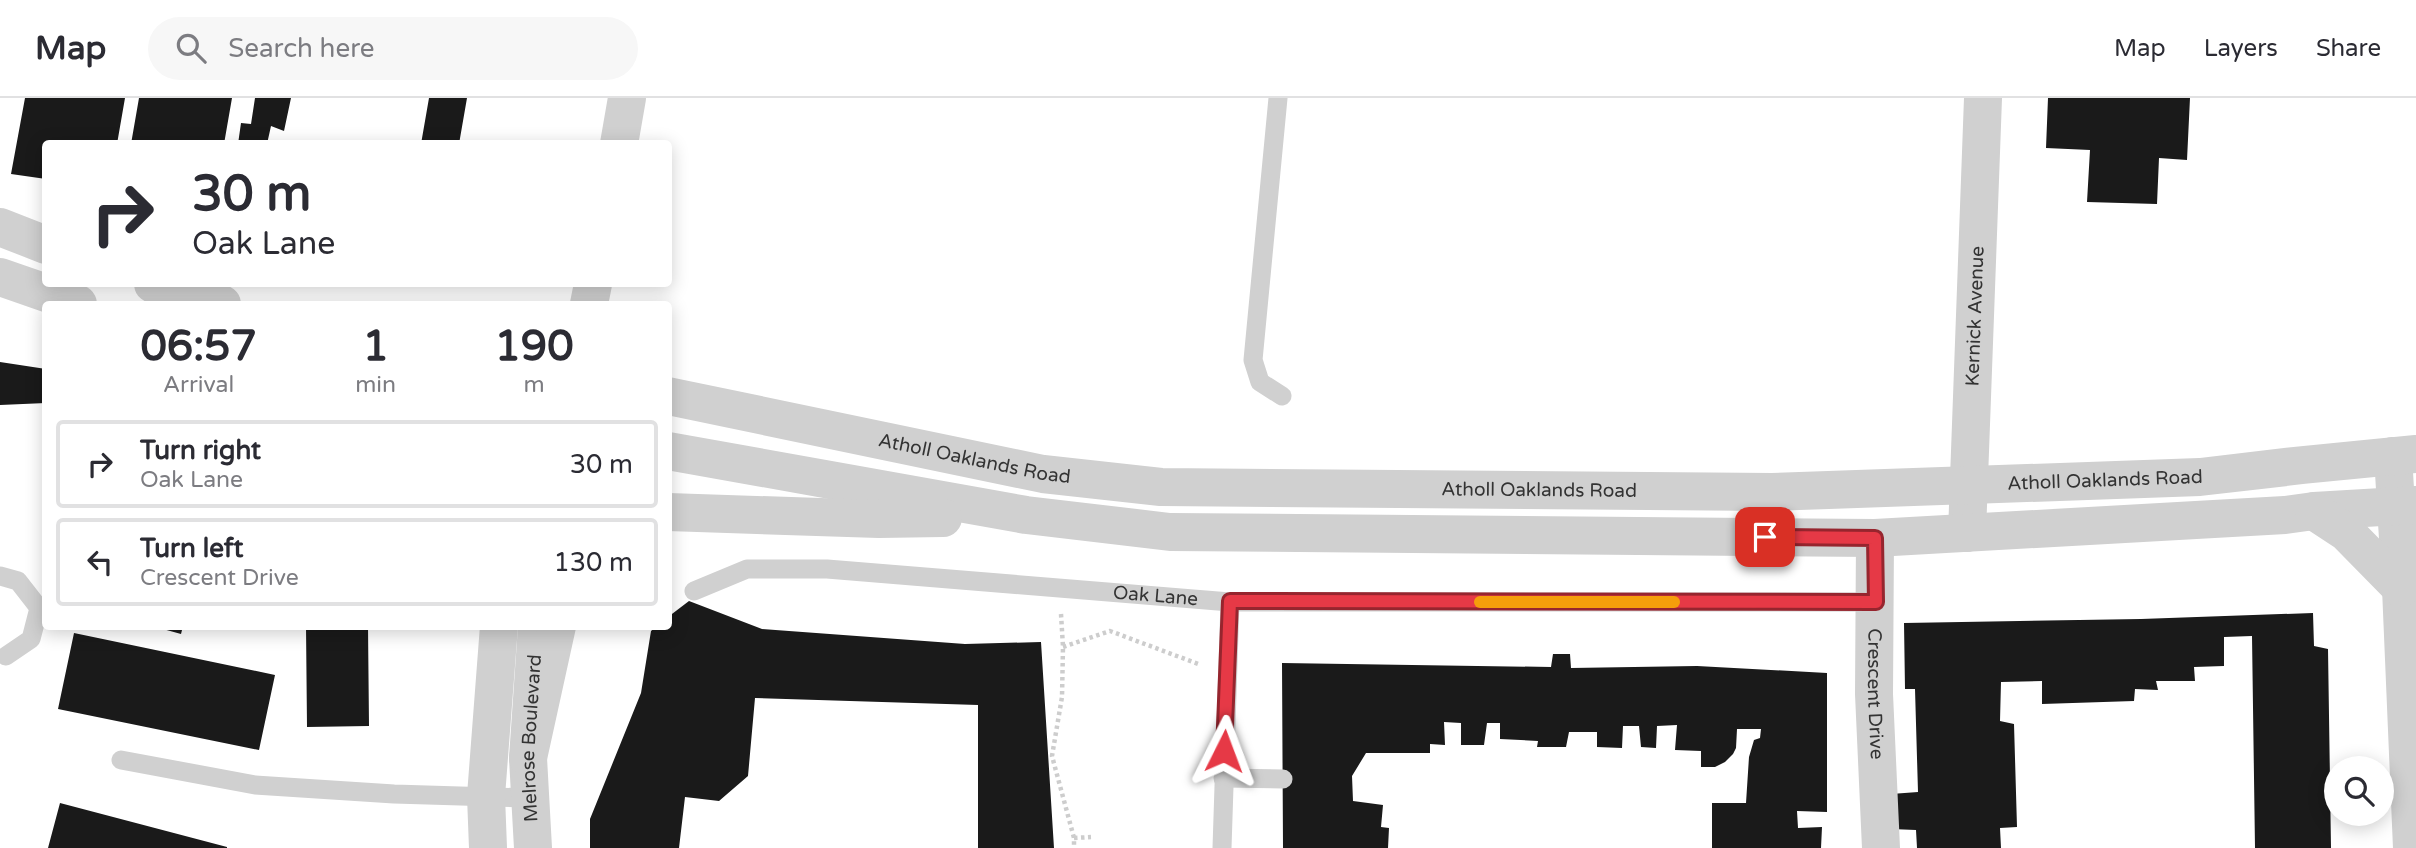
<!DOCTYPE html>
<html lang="en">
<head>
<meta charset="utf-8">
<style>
  body { margin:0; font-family:"Varela Round",sans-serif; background:#f7f7f7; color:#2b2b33; height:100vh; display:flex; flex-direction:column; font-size:26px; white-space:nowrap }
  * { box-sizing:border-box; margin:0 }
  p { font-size:23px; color:#7c7c81 }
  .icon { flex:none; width:38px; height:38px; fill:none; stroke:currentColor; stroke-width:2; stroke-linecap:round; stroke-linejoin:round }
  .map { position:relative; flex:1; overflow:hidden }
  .details { position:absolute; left:42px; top:203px; width:630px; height:329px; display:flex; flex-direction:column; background:#fff; border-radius:7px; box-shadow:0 4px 18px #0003 }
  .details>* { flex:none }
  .guide { position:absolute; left:42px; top:42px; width:630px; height:147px; border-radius:7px; box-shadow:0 4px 18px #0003; background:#fff; color:#2b2b33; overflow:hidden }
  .fabs { position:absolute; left:2324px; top:658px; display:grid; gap:14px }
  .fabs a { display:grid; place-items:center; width:70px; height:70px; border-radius:50%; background:#fff; box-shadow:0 4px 18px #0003; font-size:35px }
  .pin { position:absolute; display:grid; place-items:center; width:60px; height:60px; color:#fff; margin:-30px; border-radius:14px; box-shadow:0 4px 10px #0006 }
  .me { position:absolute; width:77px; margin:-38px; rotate:3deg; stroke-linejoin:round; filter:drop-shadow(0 0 5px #0008) }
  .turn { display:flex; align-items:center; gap:24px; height:147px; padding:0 35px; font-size:32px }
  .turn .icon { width:91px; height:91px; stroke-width:2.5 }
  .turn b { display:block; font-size:49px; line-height:60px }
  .eta { display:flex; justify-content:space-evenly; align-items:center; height:119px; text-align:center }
  .eta b { font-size:42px; font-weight:700; line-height:49px }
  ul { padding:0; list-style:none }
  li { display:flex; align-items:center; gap:21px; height:88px; margin:0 14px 10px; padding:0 21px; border:4px solid #e1e1e2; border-radius:7px }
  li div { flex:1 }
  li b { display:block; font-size:26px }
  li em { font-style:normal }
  header { display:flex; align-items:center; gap:42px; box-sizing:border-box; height:98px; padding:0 35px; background:#fff; border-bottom:2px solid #e1e1e2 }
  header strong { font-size:33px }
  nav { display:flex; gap:38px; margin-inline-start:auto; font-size:24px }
  .search { width:490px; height:63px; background:#f7f7f7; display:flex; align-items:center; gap:18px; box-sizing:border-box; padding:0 24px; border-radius:38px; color:#7c7c81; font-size:26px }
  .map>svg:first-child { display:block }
  .building { fill:#1a1a1a }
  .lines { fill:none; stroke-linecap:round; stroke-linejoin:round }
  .path { stroke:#cdcdcd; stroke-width:4.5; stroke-dasharray:3.5 3.5; stroke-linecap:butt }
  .service { stroke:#d0d0d0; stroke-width:19 }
  .minor { stroke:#d0d0d0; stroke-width:38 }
  .tertiary { stroke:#d0d0d0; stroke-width:38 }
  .route-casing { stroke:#96252e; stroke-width:18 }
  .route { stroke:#e63946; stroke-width:12 }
  .slow { stroke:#f59e0b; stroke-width:12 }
  .labels { text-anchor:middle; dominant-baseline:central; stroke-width:7; stroke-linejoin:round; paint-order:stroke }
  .street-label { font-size:19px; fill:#333; stroke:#fff }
</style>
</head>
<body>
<header>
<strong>Map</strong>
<div class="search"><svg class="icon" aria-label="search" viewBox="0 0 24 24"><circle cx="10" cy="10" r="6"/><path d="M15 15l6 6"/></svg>Search here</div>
<nav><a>Map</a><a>Layers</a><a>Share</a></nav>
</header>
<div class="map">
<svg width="2416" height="750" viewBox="0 0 2416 750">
  <rect width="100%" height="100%" fill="#fff"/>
  <path class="building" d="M 25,0 L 125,0 L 117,46 L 46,46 L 46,81 L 11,76 Z
    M 139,0 L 232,0 L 224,46 L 131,46 Z
    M 255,0 L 291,0 L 284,33 L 271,28 L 267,46 L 238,46 L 241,25 L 251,26 Z
    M 429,0 L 467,0 L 459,46 L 421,46 Z
    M 2048,0 L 2190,0 L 2187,62 L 2159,60 L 2157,106 L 2087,104 L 2090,52 L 2046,50 Z
    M 0,264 L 46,271 L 46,305 L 0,307 Z
    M 689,503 L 762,531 L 965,546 L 1041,544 L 1054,750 L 978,750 L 978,607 L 755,600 L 748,678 L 719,703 L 685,699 L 679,750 L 590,750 L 590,721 L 641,595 L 651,533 L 657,528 L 668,528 L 668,519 Z
    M 2313,515 L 2314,548 L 2328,551 L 2331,750 L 2255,750 L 2252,538 L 2224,539 L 2224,568 L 2194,569 L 2195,583 L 2156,583 L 2158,592 L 2135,591 L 2134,603 L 2042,606 L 2042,583 L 2001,584 L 2000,623 L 2014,626 L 2017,729 L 2000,730 L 2001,750 L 1917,750 L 1916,732 L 1891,731 L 1891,696 L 1918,694 L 1915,591 L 1905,591 L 1904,525 L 2141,521 Z
    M 152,528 L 183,528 L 181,536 Z
    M 306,528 L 368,528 L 369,628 L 307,629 Z
    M 74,535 L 275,577 L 259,652 L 58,611 Z
    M 1553,556 L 1570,556 L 1571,570 L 1697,568 L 1827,575 L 1827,714 L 1797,713 L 1798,730 L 1822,729 L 1821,750 L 1712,750 L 1712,705 L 1746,705 L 1749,659 L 1754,642 L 1760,640 L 1761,631 L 1737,631 L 1736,650 L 1733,656 L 1725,664 L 1715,669 L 1701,669 L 1701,653 L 1675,652 L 1677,627 L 1657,628 L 1656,650 L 1641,649 L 1639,628 L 1623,628 L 1622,650 L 1597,649 L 1597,634 L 1569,634 L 1566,649 L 1537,649 L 1538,643 L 1500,641 L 1500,625 L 1487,625 L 1484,647 L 1461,647 L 1461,625 L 1444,624 L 1445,647 L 1430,646 L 1430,655 L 1366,655 L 1352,678 L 1353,703 L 1383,707 L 1381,729 L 1389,730 L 1388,750 L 1283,750 L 1282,565 L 1551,569 Z
    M 60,705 L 227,749 L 227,750 L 48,750 Z"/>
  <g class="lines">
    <path class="path" d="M 1061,516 L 1063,549 L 1062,599 L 1052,658 L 1074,740 L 1074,750
      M 1063,549 L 1110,533 L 1201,567
      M 1074,740 L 1091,739"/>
    <g class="service">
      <path d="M 1278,0 L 1253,262 L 1260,284 L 1282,298"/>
      <path d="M 0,478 L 18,483 L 39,510 L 31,541 L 6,558"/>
      <path id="s1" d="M 694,493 L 747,471 L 827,471 L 1230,504 L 1876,504"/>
      <path d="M 121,662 L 255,687 L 394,696 L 529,700"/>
      <path d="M 1223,680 L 1283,681"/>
      <path d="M 1222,750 L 1230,504"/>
    </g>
    <g class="minor">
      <path d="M 619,46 L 627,0"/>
      <path d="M 589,206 L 593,186"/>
      <path d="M 2393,358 L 2401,490 L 2412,750"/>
      <path id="s2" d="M 1967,435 L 1983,0"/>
      <path id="s3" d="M 1875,440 L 1874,596 L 1881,750"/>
      <path d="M 488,750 L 486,698 L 499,528"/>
      <path id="s4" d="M 533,750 L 528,660 L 537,528"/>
    </g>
    <g class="tertiary">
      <path d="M 0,129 L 46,147"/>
      <path d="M 0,179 L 78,206"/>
      <path d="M 153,186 L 222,206"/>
      <path id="s5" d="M 668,298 L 1043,376 L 1161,389 L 1772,394 L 2200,379 L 2303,367 L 2416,356"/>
      <path d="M 668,353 L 1026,417 L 1170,434 L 1875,440 L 2285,417 L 2314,413 L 2416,407"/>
      <path d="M 2314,413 L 2346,434 L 2401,490"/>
      <path d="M 668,414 L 879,421 L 943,420"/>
      <path d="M 528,660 L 557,528"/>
    </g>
  </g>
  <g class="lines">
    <g class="route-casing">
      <path id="route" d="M 1224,653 L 1230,503 L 1876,504 L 1875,440 L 1765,439"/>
    </g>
    <use href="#route" class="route"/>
    <path class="slow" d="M 1480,504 L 1674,504"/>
  </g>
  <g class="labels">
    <g class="street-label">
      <text stroke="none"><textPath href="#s2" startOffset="217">Kernick Avenue</textPath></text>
      <text stroke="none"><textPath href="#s5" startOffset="313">Atholl Oaklands Road</textPath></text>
      <text stroke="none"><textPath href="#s5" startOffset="1446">Atholl Oaklands Road</textPath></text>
      <text stroke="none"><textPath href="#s5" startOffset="880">Atholl Oaklands Road</textPath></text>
      <text stroke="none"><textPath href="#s1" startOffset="467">Oak Lane</textPath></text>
      <text stroke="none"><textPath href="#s3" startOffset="156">Crescent Drive</textPath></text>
      <text stroke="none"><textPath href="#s4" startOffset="110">Melrose Boulevard</textPath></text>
    </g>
  </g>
</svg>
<div class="fabs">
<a><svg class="icon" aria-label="search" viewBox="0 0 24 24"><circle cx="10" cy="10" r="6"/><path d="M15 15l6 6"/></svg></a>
</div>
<div class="pin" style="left:1765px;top:439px;background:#d93025"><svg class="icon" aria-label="arrive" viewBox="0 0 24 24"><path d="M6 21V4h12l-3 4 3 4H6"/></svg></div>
<svg class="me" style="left:1224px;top:653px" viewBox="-20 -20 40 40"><path d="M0-17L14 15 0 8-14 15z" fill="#e63946" stroke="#fff" stroke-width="4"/></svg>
<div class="guide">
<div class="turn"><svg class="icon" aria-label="right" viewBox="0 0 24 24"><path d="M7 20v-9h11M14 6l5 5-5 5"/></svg><div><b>30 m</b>Oak Lane</div></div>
</div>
<section class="details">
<div class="eta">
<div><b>06:57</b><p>Arrival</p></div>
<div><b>1</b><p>min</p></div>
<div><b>190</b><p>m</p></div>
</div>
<ul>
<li><svg class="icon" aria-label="right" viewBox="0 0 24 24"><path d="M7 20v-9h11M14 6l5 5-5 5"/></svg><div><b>Turn right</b><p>Oak Lane</p></div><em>30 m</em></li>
<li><svg class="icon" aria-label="left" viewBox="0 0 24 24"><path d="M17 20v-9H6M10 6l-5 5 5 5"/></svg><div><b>Turn left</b><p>Crescent Drive</p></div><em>130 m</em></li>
</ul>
</section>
</div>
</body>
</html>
